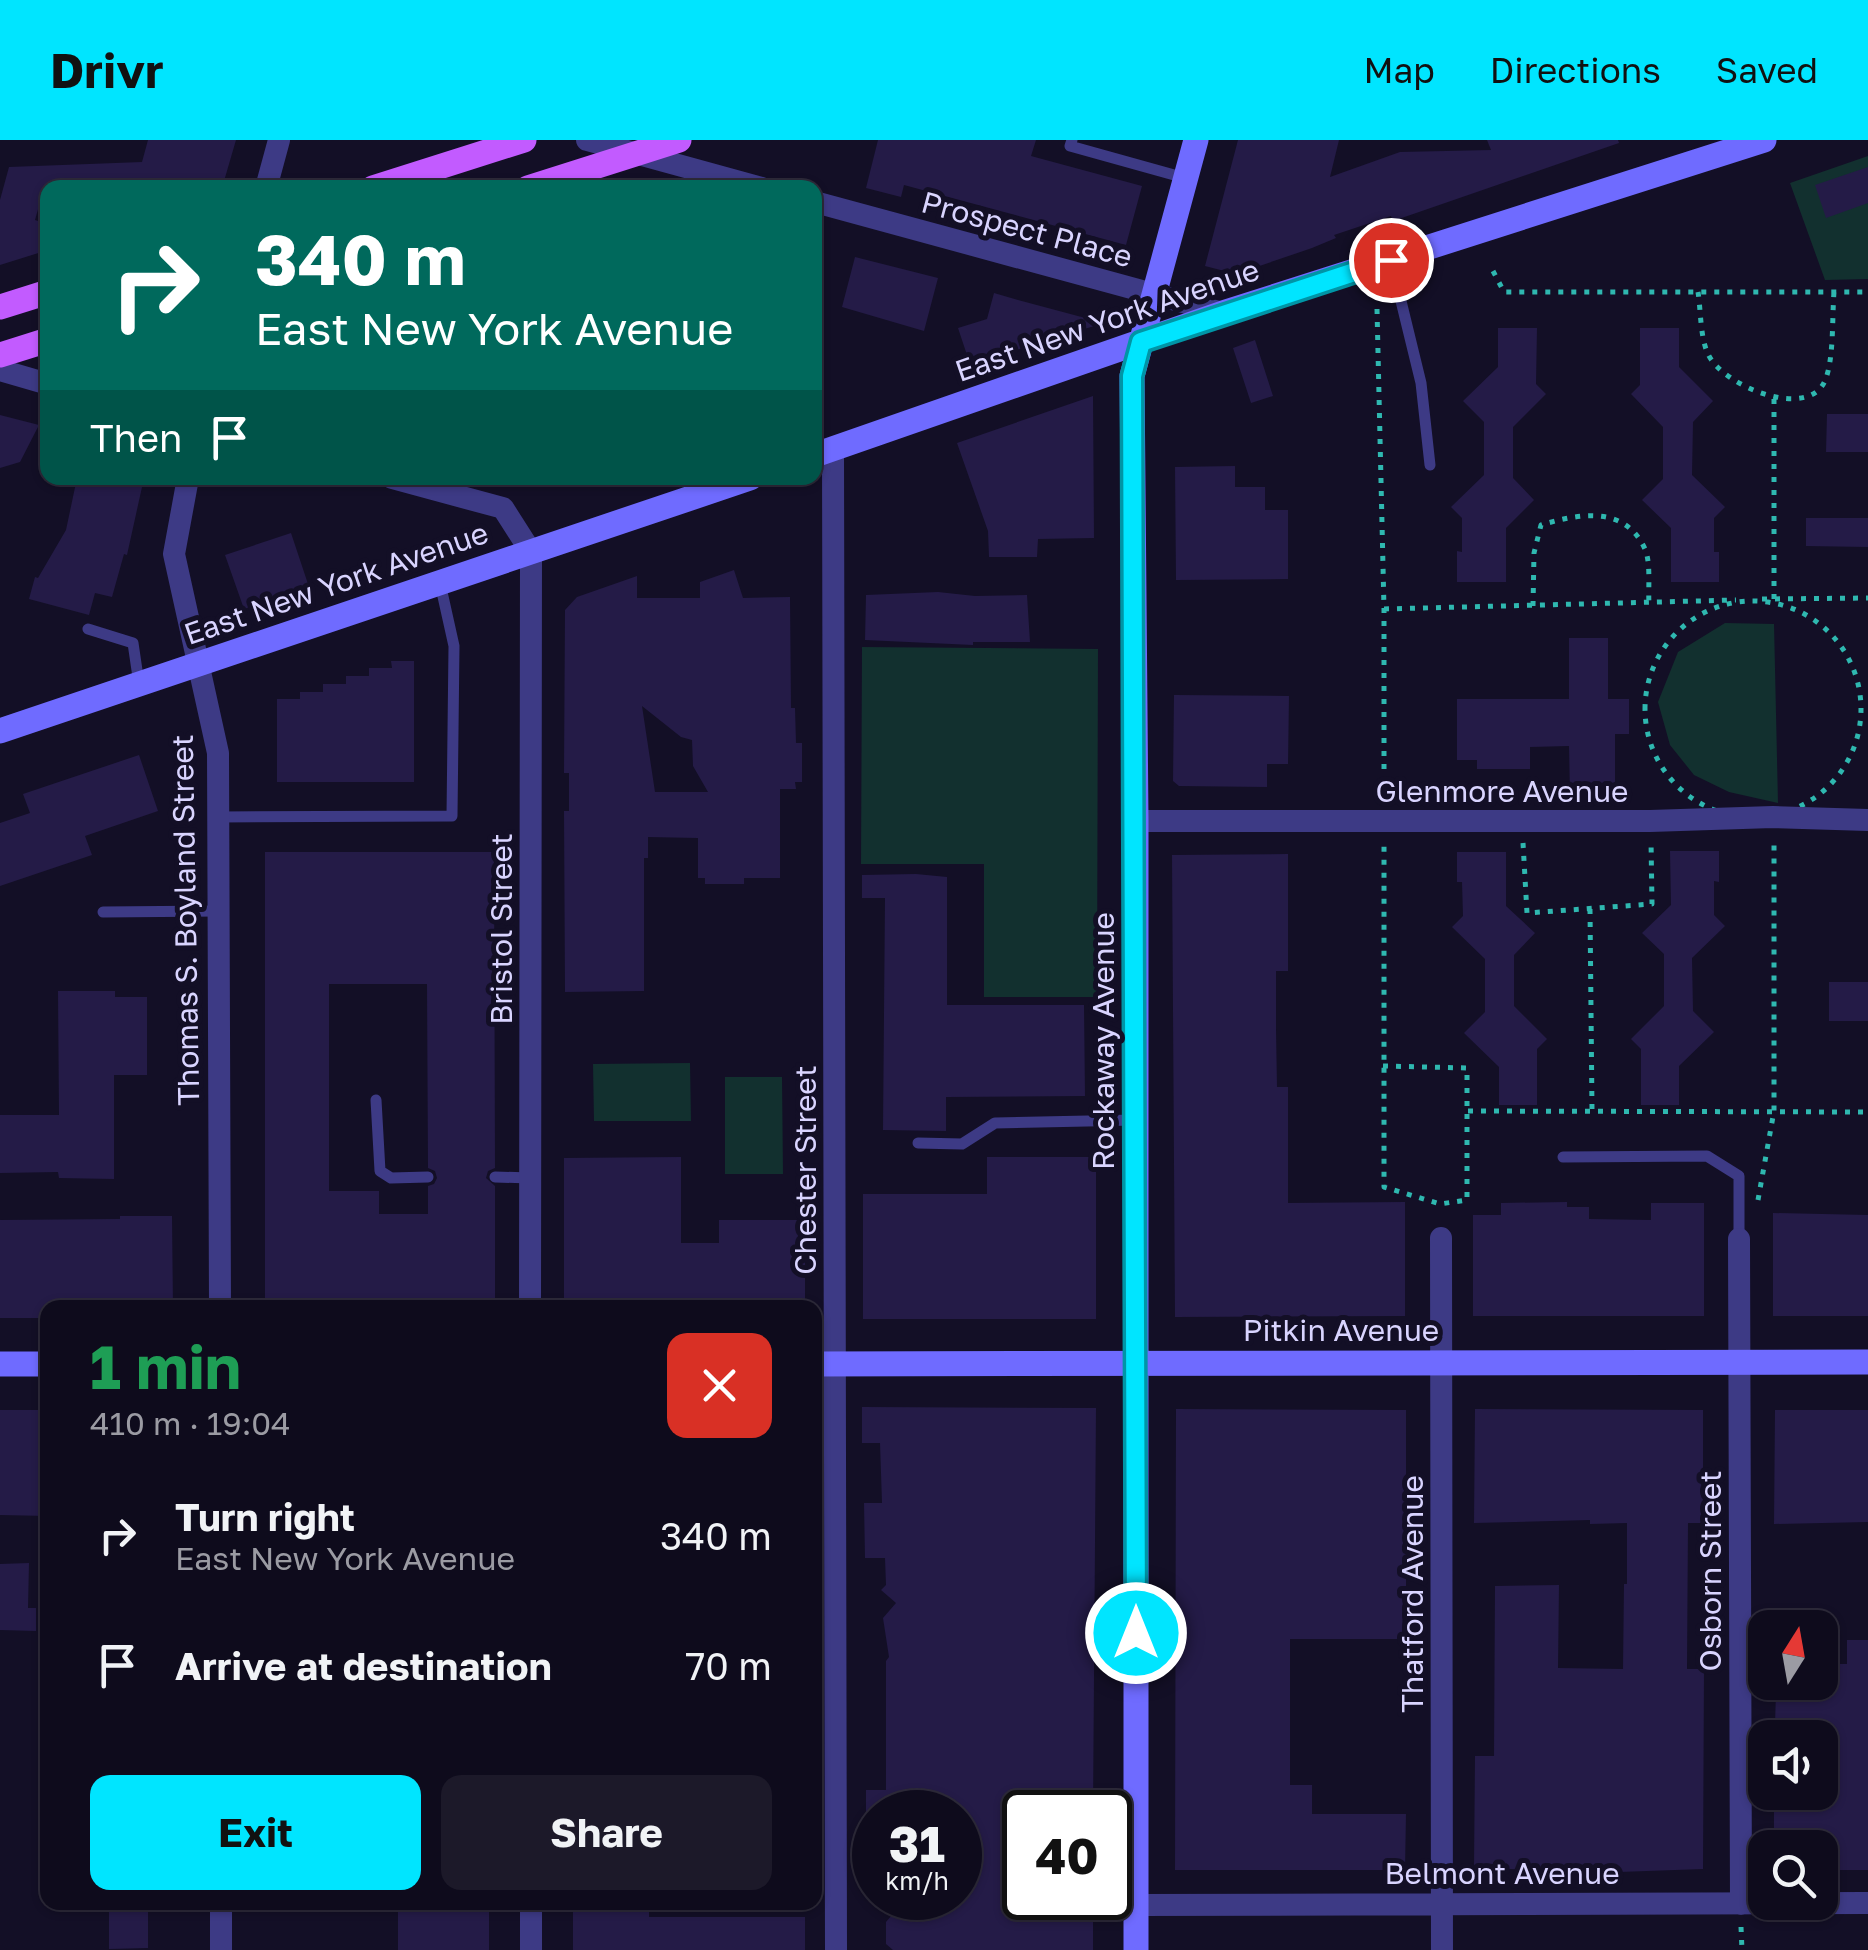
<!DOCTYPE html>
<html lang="en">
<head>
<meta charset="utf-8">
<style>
  body { margin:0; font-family:"Golos Text",sans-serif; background:#1c1929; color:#f1f3f6; height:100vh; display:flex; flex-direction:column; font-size:38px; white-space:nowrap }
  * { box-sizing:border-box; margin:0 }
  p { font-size:32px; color:#9b9ba3 }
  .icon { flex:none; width:55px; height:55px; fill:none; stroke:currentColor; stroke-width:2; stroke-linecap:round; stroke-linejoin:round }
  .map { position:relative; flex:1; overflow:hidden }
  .details { position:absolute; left:40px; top:1160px; width:782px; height:610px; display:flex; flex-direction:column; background:#0e0b1c; border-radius:20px; box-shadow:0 2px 8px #0004,0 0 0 2px #2e2b3b }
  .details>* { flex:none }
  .top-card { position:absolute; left:40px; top:40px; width:782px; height:305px; border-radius:20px; box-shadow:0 2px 8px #0004,0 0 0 2px #2e2b3b; background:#00695c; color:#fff; overflow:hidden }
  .needle { width:65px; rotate:11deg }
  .tools { position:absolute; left:1748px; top:1470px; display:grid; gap:20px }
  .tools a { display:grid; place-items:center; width:90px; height:90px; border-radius:20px; background:#0e0b1c; box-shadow:0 2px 8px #0004,0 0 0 2px #2e2b3b; font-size:50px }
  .speed { position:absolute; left:852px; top:1650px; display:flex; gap:20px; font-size:50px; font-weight:700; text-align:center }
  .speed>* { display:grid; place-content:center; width:130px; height:130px; border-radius:50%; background:#0e0b1c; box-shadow:0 2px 8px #0004,0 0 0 2px #2e2b3b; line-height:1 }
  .speed small { font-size:25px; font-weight:400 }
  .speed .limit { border:5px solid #111; border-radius:15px; background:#fff; color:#111 }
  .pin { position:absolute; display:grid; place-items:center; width:85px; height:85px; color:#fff; margin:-42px; border:5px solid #fff; border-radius:50%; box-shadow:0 2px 10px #0007 }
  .me { position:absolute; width:110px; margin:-55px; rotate:0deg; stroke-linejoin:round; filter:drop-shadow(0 0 8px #0008) }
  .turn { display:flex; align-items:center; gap:35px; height:210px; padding:0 50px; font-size:45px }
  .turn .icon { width:130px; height:130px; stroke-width:2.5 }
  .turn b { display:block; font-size:70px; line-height:85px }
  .then { display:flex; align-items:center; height:95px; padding:0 50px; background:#0003; gap:20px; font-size:38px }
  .round { display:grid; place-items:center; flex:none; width:105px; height:105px; border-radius:20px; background:#1c1929 }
  .overview { display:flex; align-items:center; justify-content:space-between; height:170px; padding:0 50px }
  h1 { font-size:60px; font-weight:700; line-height:75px; color:#1e9e55 }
  .cta { display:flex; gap:20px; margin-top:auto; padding:20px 50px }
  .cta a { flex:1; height:115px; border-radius:20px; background:#00e5ff; color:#111; font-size:40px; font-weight:700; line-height:115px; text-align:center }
  .cta a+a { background:#1c1929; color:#f1f3f6 }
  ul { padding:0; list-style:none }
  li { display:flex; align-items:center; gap:30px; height:130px; padding:0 50px }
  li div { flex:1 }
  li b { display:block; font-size:38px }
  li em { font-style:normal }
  header { display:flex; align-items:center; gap:60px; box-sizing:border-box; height:140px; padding:0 50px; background:#00e5ff; color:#111 }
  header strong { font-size:48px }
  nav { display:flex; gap:55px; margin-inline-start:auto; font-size:35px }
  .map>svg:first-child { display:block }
  .green { fill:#12302f }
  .building { fill:#241b47; fill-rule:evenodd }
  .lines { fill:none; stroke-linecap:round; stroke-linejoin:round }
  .path { stroke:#2fb8b0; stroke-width:5; stroke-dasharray:5 8; stroke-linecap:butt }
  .lane { stroke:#3d3a85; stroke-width:11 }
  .street { stroke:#3d3a85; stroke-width:22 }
  .secondary { stroke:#6f6bff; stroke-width:25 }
  .primary { stroke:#c25bff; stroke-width:25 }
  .route-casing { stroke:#0095a6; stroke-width:25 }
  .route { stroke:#00e5ff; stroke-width:18 }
  .labels { text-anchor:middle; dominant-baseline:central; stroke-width:10; stroke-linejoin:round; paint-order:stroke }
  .street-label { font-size:30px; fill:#d9d4ff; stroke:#130f26 }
</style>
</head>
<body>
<header>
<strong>Drivr</strong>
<nav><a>Map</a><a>Directions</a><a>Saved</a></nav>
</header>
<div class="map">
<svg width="1868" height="1810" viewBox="0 0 1868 1810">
  <rect width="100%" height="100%" fill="#130f26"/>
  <path class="green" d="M 1868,16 L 1868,139 L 1825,140 L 1790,43 Z
    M 1725,483 L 1774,484 L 1778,663 L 1729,652 L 1694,635 L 1670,605 L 1658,562 L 1678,512 Z
    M 862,507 L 1098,509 L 1097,857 L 984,857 L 984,724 L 861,724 Z
    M 690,923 L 691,981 L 594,981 L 593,924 Z
    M 725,937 L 782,937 L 783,1034 L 725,1034 Z"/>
  <path class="building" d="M 148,0 L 236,0 L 222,48 L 44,48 L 35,80 L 48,84 L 48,110 L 0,125 L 0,60 L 9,27 L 142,22 Z
    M 878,0 L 1036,0 L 1031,16 L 1142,46 L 1126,105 L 904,45 L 901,57 L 866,48 Z
    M 1238,0 L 1339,0 L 1330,37 L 1400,12 L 1491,10 L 1487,0 L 1618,0 L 1619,3 L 1393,81 L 1391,76 L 1334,95 L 1336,98 L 1312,108 L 1236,134 L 1205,126 Z
    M 1868,27 L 1868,63 L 1826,78 L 1815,45 Z
    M 855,117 L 938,138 L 924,191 L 842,167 Z
    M 994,153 L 1018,160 L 1104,183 L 970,224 L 958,188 L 987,179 Z
    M 1498,188 L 1537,188 L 1536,244 L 1546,254 L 1513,287 L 1513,338 L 1534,360 L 1506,388 L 1506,442 L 1457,442 L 1457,411 L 1462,412 L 1462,378 L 1451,367 L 1484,335 L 1484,282 L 1463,261 L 1498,227 Z
    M 1640,188 L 1679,188 L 1679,227 L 1713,261 L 1693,282 L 1692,335 L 1725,367 L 1714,378 L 1714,412 L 1719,412 L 1719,442 L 1671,442 L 1671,388 L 1642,360 L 1663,339 L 1663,287 L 1631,254 L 1640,245 Z
    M 1255,200 L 1273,256 L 1251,263 L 1233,208 Z
    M 1093,256 L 1094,398 L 1038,399 L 1037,417 L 989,417 L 988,391 L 957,303 Z
    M 1827,274 L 1868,274 L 1868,312 L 1826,312 Z
    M 0,275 L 39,285 L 20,322 L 0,328 Z
    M 1235,326 L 1235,347 L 1265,347 L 1265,370 L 1288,370 L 1288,439 L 1176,440 L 1175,327 Z
    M 77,338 L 144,338 L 127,415 L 124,414 L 112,457 L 95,453 L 89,475 L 29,459 L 35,437 L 38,438 L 66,390 Z
    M 1806,378 L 1868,378 L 1868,407 L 1806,406 Z
    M 291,393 L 309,447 L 244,469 L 225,415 Z
    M 734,430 L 743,458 L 790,457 L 791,568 L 795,568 L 796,603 L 802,603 L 802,642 L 795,642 L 796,649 L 780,649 L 780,738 L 744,738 L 744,744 L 705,744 L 705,738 L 698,738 L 698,698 L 648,697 L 648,718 L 644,718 L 644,851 L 565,852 L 564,671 L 569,671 L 569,633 L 564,633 L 565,470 L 577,457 L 637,436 L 637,458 L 700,458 L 700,442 ZM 642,566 L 681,597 L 692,600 L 693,626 L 708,652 L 655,652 Z
    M 938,452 L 975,456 L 1027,455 L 1030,502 L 973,502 L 973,505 L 865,500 L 866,455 Z
    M 1569,498 L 1608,498 L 1608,559 L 1629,559 L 1629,594 L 1615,594 L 1615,653 L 1570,654 L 1569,606 L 1530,607 L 1530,629 L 1477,629 L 1477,620 L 1457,620 L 1457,559 L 1569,559 Z
    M 391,521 L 414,521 L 414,642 L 277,642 L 277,559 L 300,559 L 300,552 L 323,552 L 323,544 L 346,544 L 346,536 L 369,536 L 369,528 L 392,528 Z
    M 1174,555 L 1289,556 L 1288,624 L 1267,624 L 1267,647 L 1179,646 L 1173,641 Z
    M 139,615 L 158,671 L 85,696 L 92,715 L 0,746 L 0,683 L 30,673 L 23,654 Z
    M 1670,711 L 1719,711 L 1719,742 L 1714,741 L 1714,775 L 1725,786 L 1692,818 L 1693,871 L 1714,892 L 1679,926 L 1679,965 L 1641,965 L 1641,909 L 1631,899 L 1664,866 L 1664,814 L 1642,793 L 1671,765 Z
    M 265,712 L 494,712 L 495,1028 L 488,1031 L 486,1038 L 495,1046 L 495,1168 L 265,1168 ZM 329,844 L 427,844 L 428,1028 L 435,1031 L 437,1038 L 434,1044 L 428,1046 L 428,1074 L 379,1074 L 379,1051 L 329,1051 Z
    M 1457,712 L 1506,712 L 1506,766 L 1535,793 L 1514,815 L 1514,866 L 1547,899 L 1537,909 L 1537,965 L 1499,965 L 1499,927 L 1464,893 L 1485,872 L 1485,819 L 1452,787 L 1463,776 L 1462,742 L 1457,742 Z
    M 1288,714 L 1288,831 L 1276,831 L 1276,889 L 1277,947 L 1288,947 L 1288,1063 L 1405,1062 L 1405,1176 L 1175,1177 L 1172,715 Z
    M 916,734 L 947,737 L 947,865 L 1084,865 L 1085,956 L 946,957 L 946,991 L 883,990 L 885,758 L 862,758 L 862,735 Z
    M 1829,842 L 1868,842 L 1868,881 L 1829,881 Z
    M 58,851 L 115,851 L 115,857 L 147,857 L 147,935 L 114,935 L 114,1039 L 59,1038 L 58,1032 L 0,1033 L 0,975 L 59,975 Z
    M 681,1017 L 681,1103 L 719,1103 L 719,1080 L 805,1080 L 805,1168 L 564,1168 L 564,1018 Z
    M 987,1017 L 1096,1017 L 1096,1179 L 863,1179 L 863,1054 L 987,1054 Z
    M 1567,1062 L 1567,1067 L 1589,1067 L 1589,1079 L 1651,1080 L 1651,1063 L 1704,1063 L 1704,1176 L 1473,1176 L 1473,1075 L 1501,1075 L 1501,1063 Z
    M 1773,1073 L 1868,1075 L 1868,1176 L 1773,1176 Z
    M 120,1076 L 172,1076 L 173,1168 L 48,1168 L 48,1178 L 0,1178 L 0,1080 L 120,1079 Z
    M 862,1267 L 1096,1268 L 1093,1672 L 1025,1672 L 1025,1758 L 1093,1758 L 1093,1810 L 893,1810 L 886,1804 L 886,1782 L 897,1769 L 885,1758 L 960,1758 L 960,1672 L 866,1672 L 866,1650 L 886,1650 L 886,1521 L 889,1517 L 883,1478 L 896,1463 L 881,1450 L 886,1445 L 885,1418 L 865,1418 L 864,1363 L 882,1363 L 880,1303 L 862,1303 Z
    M 1176,1269 L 1406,1270 L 1406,1456 L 1403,1456 L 1402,1499 L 1290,1499 L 1290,1645 L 1312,1645 L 1312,1674 L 1406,1674 L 1405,1730 L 1175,1730 Z
    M 1475,1269 L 1703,1270 L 1703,1383 L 1688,1383 L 1687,1529 L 1704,1529 L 1703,1729 L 1619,1732 L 1474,1728 L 1475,1616 L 1494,1616 L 1495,1446 L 1559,1445 L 1558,1528 L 1623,1529 L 1624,1444 L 1627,1444 L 1627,1383 L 1590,1384 L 1590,1380 L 1474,1383 Z
    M 0,1270 L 48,1270 L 48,1376 L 0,1375 Z
    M 1775,1270 L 1868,1270 L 1868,1382 L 1774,1384 Z
    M 29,1423 L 28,1468 L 36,1468 L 36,1491 L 0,1490 L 0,1424 Z
    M 1847,1500 L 1868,1500 L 1868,1730 L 1820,1730 L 1820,1708 L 1774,1708 L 1774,1652 L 1820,1652 L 1820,1585 L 1775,1584 L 1776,1552 L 1790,1552 L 1791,1542 L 1820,1542 L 1820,1524 L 1847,1524 Z
    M 109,1762 L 148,1762 L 148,1808 L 109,1809 Z
    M 398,1762 L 489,1762 L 489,1810 L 398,1810 Z
    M 573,1762 L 649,1762 L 649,1777 L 805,1777 L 805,1810 L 573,1810 Z"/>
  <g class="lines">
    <path class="path" d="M 1493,131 L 1504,152 L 1868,152
      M 1698,152 C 1701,171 1700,197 1708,214 C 1723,247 1812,282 1826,238 C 1834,216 1832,177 1834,152
      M 1377,169 L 1384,469 L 1384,661
      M 1762,459 L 1868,458
      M 1774,459 L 1774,257
      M1645 569a108 108 0 1 1 216 0a108 108 0 1 1-216 0Z
      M 1533,466 L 1534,413 L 1541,385 C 1578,374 1624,364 1645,409 C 1651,423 1648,448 1649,464
      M 1384,469 L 1736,460
      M 1523,703 L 1527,773 L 1652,764 L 1651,700
      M 1590,769 L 1592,970
      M 1383,926 L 1467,928 L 1467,1060 L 1440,1064 L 1384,1047 L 1384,702
      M 1468,971 L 1868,972
      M 1758,1060 L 1774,971 L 1774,698
      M 1741,1787 L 1742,1810"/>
    <path class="lane" d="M 1072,0 L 1070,6 L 1185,38
      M 1391,120 L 1421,243 L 1430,325
      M 88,489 L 133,503 L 139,544
      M 219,677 L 452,676 L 454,506 L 440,443
      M 103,772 L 219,771
      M 376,960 L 380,1031 L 391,1038 L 428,1037
      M 918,1003 L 962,1004 L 995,983 L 1135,980
      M 1563,1017 L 1707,1016 L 1739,1036 L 1739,1099
      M 495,1037 L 530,1038"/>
    <path class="street" d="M 587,0 L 762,48
      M 266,48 L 279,0
      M 815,62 L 1223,173
      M 0,230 L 48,244
      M 833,309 L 836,1810
      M 188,338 L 174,414 L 218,613 L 220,1168
      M 392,338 L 503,368 L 531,412 L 530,1168
      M 1136,681 L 1650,681 L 1773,677 L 1868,680
      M 1441,1098 L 1442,1810
      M 1739,1099 L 1741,1764
      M 221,1762 L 221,1810
      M 531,1762 L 531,1810
      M 1136,1765 L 1868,1763"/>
    <path class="secondary" d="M 815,315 L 1223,173 L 1764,0
      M 0,591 L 750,338
      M 0,1224 L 48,1224
      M 815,1224 L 1868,1222
      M 1136,1810 L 1136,681 L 1132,236 L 1196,0"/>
    <path class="primary" d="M 373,48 L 524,0
      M 528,48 L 679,0
      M 0,167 L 48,152
      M 0,215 L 48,200"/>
  </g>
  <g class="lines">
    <g class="route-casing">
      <path id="route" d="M 1136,1493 L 1132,236 L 1141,202 L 1391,120"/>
    </g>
    <use href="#route" class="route"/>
  </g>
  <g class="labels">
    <g class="street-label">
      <text transform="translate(1027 89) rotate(15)">Prospect Place</text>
      <text transform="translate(1107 180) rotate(-19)">East New York Avenue</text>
      <text transform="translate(336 443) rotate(-19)">East New York Avenue</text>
      <text x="1502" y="651">Glenmore Avenue</text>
      <text transform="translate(185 780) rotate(-91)">Thomas S. Boyland Street</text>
      <text transform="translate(501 789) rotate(-90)">Bristol Street</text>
      <text transform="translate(1103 901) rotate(-90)">Rockaway Avenue</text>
      <text transform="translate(805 1030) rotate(-90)">Chester Street</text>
      <text x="1341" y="1190">Pitkin Avenue</text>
      <text transform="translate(1710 1431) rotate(-90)">Osborn Street</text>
      <text transform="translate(1412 1454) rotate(-90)">Thatford Avenue</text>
      <text x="1502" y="1733">Belmont Avenue</text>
    </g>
  </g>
</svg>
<div class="tools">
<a><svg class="needle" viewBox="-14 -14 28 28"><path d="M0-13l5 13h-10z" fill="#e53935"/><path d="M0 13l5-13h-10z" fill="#9b9ba3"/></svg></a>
<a><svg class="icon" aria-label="sound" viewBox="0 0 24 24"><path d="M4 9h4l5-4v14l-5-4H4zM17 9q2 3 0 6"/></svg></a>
<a><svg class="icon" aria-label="search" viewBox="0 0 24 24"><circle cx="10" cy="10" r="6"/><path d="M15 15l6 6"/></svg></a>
</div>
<div class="speed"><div>31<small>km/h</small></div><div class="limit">40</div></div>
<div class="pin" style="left:1391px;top:120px;background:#d93025"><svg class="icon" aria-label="arrive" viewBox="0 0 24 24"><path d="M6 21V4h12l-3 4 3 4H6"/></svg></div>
<svg class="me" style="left:1136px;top:1493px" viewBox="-20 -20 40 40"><circle r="17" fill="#00e5ff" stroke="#fff" stroke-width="3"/><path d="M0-11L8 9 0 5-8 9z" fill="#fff"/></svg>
<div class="top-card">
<div class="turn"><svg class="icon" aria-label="right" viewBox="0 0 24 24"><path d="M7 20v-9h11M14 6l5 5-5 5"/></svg><div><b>340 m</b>East New York Avenue</div></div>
<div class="then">Then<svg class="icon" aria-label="arrive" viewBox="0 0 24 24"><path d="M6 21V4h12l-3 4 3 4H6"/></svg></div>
</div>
<section class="details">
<div class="overview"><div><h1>1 min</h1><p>410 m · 19:04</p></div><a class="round" style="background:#d93025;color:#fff"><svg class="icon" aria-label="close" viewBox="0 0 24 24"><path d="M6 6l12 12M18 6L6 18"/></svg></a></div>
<ul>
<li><svg class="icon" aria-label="right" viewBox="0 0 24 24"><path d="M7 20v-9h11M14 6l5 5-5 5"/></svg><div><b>Turn right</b><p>East New York Avenue</p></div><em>340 m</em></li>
<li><svg class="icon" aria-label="arrive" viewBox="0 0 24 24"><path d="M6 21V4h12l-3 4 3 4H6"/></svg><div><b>Arrive at destination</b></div><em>70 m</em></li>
</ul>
<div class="cta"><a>Exit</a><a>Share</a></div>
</section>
</div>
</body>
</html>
